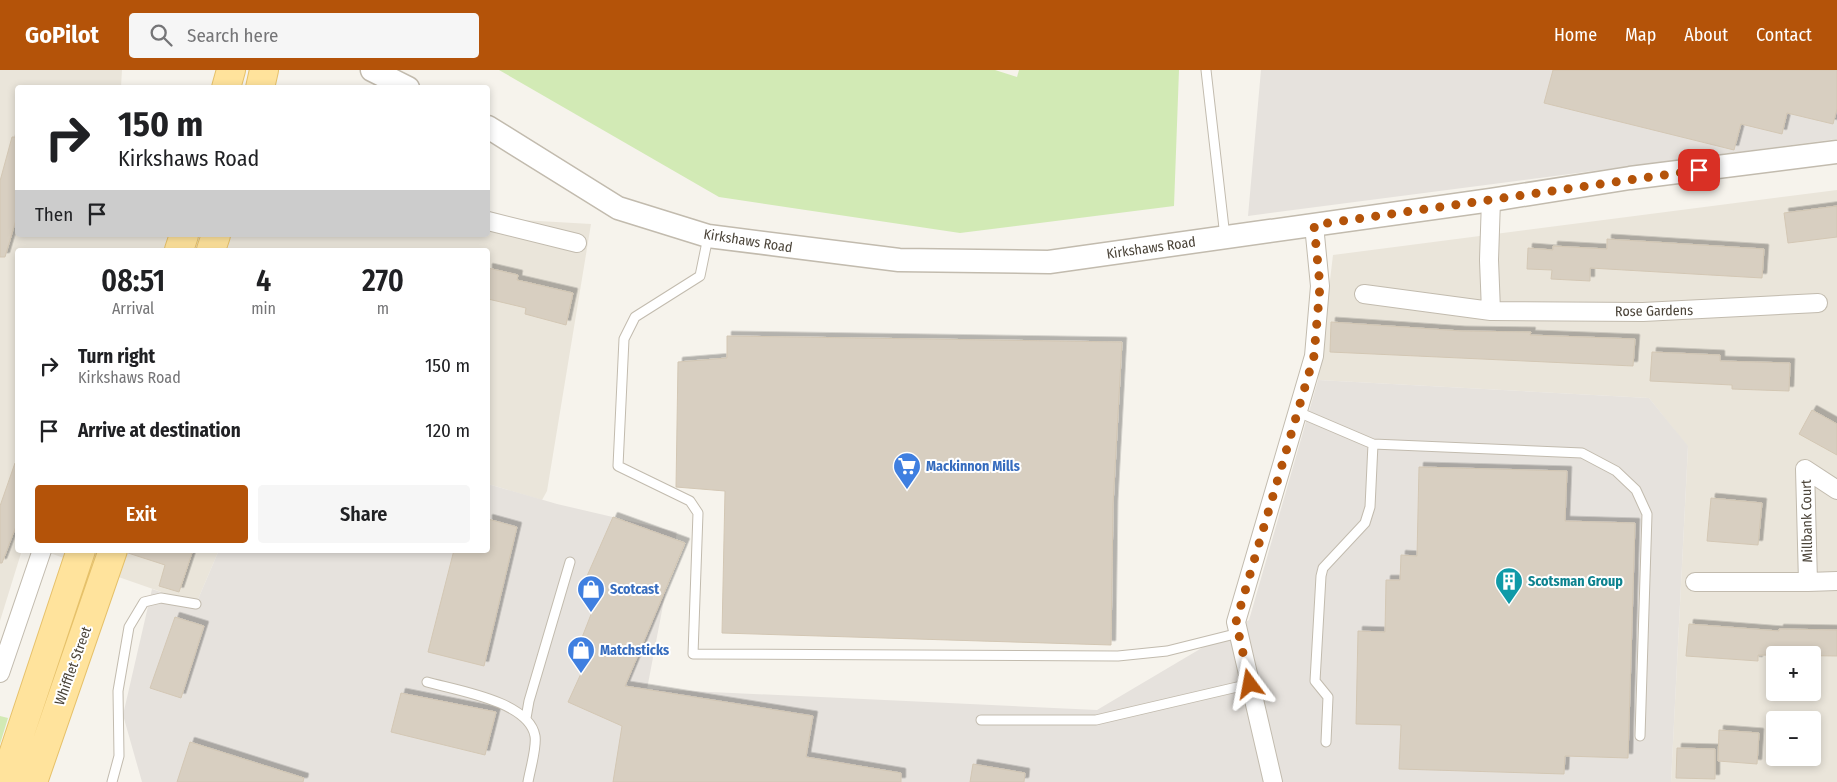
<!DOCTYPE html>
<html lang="en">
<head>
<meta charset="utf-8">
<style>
  body { margin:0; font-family:"Fira Sans Condensed",sans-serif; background:#f6f6f6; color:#202124; height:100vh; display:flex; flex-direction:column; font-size:19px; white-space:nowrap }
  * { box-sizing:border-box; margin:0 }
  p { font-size:16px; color:#757577 }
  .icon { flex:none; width:28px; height:28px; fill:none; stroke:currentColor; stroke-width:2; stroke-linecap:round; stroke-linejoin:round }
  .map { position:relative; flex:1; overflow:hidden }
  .details { position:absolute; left:15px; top:178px; width:475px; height:305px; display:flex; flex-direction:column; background:#fff; border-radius:5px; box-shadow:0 2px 8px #0003 }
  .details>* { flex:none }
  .guide { position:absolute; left:15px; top:15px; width:475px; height:152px; border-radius:5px; box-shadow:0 2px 8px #0003; background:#fff; color:#202124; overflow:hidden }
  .controls { position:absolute; left:1766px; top:576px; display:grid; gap:10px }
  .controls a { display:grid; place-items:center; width:55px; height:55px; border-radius:5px; background:#fff; box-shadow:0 2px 8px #0003; font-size:25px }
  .pin { position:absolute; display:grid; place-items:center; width:42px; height:42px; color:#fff; margin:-21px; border-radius:10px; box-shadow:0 2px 8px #0006 }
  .me { position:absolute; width:55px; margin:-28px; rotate:347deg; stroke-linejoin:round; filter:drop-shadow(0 0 4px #0008) }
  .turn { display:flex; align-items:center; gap:18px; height:105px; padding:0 20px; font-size:22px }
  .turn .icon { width:65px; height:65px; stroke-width:2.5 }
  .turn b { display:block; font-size:35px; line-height:42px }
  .then { display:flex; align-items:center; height:48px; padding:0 20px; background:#0003; gap:10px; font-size:19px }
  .eta { display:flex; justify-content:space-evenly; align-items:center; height:85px; text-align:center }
  .eta b { font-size:30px; font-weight:600; line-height:35px }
  .primary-button { display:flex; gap:10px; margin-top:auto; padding:10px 20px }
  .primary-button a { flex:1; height:58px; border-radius:5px; background:#b45309; color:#fff; font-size:20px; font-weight:600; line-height:58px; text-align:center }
  .primary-button a+a { background:#f6f6f6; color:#202124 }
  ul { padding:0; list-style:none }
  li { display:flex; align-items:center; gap:15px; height:65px; padding:0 20px }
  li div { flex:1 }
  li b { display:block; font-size:19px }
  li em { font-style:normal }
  header { display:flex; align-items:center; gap:30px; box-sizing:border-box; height:70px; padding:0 25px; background:#b45309; color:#fff }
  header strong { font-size:24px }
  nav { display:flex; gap:28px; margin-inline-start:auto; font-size:18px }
  .search { width:350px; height:45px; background:#f6f6f6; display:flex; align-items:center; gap:12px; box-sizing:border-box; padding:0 18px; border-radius:5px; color:#757577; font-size:19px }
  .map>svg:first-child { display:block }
  .residential { fill:#eae5da; fill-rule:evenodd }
  .industrial { fill:#e6e2dd }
  .green { fill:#d2eab5 }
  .building { fill:#d8cfc1; stroke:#d3c7b4; filter:url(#shadow) }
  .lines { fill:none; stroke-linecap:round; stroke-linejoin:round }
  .service-casing { stroke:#c2bbae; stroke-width:11 }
  .minor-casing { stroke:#c2bbae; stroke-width:20 }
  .tertiary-casing { stroke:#c2bbae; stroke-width:25 }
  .primary-casing { stroke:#e6c16a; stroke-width:30 }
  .service { stroke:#fff; stroke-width:9 }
  .minor { stroke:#fff; stroke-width:18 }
  .tertiary { stroke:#fff; stroke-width:22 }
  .primary { stroke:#ffe39c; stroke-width:28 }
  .route { stroke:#b45309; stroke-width:9; stroke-dasharray:0 16.2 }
  .labels { text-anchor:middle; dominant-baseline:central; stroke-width:4; stroke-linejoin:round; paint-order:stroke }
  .street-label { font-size:14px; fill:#4b4439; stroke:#fff }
  .shop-label { font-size:14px; font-weight:bold; fill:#366cbe; stroke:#fff; text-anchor:start }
  .culture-label { font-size:14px; font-weight:bold; fill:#0d838f; stroke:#fff; text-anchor:start }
</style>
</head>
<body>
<header>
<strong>GoPilot</strong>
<div class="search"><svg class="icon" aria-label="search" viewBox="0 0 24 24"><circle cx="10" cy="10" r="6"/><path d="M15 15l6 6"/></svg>Search here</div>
<nav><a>Home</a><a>Map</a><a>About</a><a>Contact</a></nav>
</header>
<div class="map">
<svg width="1837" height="712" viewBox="0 0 1837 712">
  <defs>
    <filter id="shadow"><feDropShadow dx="4.5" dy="-4.5" stdDeviation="0" flood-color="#0004"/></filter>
  </defs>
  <rect width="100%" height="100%" fill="#f6f3ec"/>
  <path class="residential" d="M 0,0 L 122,0 L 121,17 L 18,18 L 18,165 L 488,165 L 488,148 L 591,154 L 547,421 L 542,430 L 488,414 L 488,180 L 18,180 L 18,480 L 22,480 L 0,551 Z
    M 1837,120 L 1837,712 L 1671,712 L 1688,377 L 1649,328 L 1318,310 L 1333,185 ZM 1775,585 L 1812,585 L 1812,622 L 1775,622 ZM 1775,650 L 1812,650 L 1812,688 L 1775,688 Z
    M 41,480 L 219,480 L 196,534 Z"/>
  <path class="industrial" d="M 1261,0 L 1837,0 L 1837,69 L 1248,146 Z
    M 1318,310 L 1649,328 L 1688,376 L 1671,712 L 142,712 L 123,645 L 152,519 L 196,534 L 219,480 L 488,480 L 488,414 L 557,434 L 677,462 L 647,619 L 1097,640 L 1249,550 Z"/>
  <path class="green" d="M 499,0 L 995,0 L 1017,7 L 1019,0 L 1179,0 L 1174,136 L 960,163 L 719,127 Z
    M 0,646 L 8,648 L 0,674 Z"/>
  <path class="building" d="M 1553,0 L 1837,0 L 1837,39 L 1833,54 L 1787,43 L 1782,64 L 1741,54 L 1734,80 L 1544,33 Z
    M 12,67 L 18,67 L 18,143 L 5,187 L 0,187 L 0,111 Z
    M 1837,136 L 1837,167 L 1788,173 L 1784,143 Z
    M 1607,169 L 1764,179 L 1762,208 L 1590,198 L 1590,211 L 1551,209 L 1552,200 L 1527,199 L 1528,178 L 1553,180 L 1553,176 L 1607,179 Z
    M 488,198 L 518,205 L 517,210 L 573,223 L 566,255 L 525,244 L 526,238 L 488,229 Z
    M 1331,252 L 1461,261 L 1531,262 L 1530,265 L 1635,269 L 1633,296 L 1330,282 Z
    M 727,266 L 1122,272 L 1113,435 L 1111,575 L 722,563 L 725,421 L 676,417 L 678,292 L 727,288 Z
    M 1652,282 L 1720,285 L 1720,291 L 1790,293 L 1789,321 L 1732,319 L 1732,315 L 1650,311 Z
    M 1812,340 L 1837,354 L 1837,385 L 1799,364 Z
    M 15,393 L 18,393 L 18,451 L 2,493 L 0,493 L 0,436 Z
    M 1419,397 L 1567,401 L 1565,451 L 1635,453 L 1628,688 L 1565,686 L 1564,704 L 1399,699 L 1401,655 L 1356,654 L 1358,561 L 1385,562 L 1386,510 L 1400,510 L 1401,485 L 1417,486 Z
    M 1711,428 L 1762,433 L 1758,475 L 1707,471 Z
    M 613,447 L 685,473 L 625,616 L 813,646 L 806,687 L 901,703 L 901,712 L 613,712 L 622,656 L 568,632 L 594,575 L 581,570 L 597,529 L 580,522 Z
    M 488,449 L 517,457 L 484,596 L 428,582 L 454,480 L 488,480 Z
    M 129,480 L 193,480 L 179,522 L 159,516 L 165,495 L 128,483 Z
    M 175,547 L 204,556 L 181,628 L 150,618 Z
    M 1689,554 L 1779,561 L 1779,559 L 1837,560 L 1837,586 L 1758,585 L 1758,591 L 1686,586 Z
    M 401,623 L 496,642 L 485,685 L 391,662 Z
    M 1719,660 L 1759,663 L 1757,694 L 1718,691 Z
    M 190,672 L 304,708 L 303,712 L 177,712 Z
    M 1677,678 L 1715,679 L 1715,709 L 1676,708 Z
    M 973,694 L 1025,703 L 1024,712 L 970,712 Z"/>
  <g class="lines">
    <g class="service-casing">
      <path id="service" d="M 1206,0 L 1225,167
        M 708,167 L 700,206 L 635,247 L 624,269 L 618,396 L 690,431 L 698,443 L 693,584 L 1118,586 L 1167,581 L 1239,563
        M 1298,342 L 1373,374 L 1370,437 L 1365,453 L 1323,498 L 1321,506 L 1315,611 L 1328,627 L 1326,672
        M 1373,374 L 1582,383 L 1616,401 L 1636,420 L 1647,444 L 1640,666
        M 427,612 C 455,620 529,631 535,666 C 537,677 530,700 528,712
        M 526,648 L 529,631 L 570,492
        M 981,650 L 1096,650 L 1250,614
        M 112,712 L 119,686 L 118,621 L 129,557 L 144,532 L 161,528 L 196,534"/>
    </g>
    <g class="minor-casing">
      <path id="minor" d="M 1491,130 L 1489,190 L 1491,241 L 1643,242 L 1818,233
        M 488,151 L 577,173
        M 1364,224 L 1491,241
        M 1695,512 L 1808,512 L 1805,399 L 1837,420
        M 1808,512 L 1837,511
        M 0,603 L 42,480
        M 1273,712 L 1236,552 L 1314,286 L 1320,216 L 1314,155"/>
    </g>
    <g class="tertiary-casing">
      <path id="tertiary" d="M 372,0 L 408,18
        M 488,57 L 618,138 L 708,166 L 899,190 L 1049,192 L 1491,130 L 1630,108 L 1837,82"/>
    </g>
    <g class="primary-casing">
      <path id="primary" d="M 226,18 L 231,0
        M 260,18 L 264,0
        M 179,180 L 184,165
        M 211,180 L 216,165
        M 4,712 L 81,480
        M 33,712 L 113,480"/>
    </g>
    <use href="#service" class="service"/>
    <use href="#minor" class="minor"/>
    <use href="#tertiary" class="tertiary"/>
    <use href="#primary" class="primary"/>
  </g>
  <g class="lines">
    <path class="route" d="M 1250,614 L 1236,552 L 1314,286 L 1320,216 L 1314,155 L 1699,100"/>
  </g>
  <defs>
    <g id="supermarket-pin" transform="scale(1.4375)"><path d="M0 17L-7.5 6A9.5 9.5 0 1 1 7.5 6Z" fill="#3f7fe0" stroke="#fff"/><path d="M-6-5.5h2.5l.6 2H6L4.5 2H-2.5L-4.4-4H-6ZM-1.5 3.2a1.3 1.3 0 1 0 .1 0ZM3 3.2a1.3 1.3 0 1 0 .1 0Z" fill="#fff"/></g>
    <g id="building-pin" transform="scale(1.4375)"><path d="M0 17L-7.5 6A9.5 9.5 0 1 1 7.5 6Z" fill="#0f9aa8" stroke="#fff"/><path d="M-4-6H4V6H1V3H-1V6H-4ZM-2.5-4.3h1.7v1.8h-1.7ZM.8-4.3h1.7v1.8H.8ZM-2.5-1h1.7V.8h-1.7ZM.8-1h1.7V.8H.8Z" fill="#fff"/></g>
    <g id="shop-pin" transform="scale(1.4375)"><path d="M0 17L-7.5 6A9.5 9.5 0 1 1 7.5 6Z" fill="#3f7fe0" stroke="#fff"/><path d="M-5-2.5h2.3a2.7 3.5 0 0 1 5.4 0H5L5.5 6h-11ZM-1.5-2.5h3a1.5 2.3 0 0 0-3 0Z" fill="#fff"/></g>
  </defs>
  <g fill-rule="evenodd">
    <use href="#supermarket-pin" x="907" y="396"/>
    <use href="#building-pin" x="1509" y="511"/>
    <use href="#shop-pin" x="591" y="519"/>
    <use href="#shop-pin" x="581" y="580"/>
  </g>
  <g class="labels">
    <g class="street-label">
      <text transform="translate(748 171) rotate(9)">Kirkshaws Road</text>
      <text transform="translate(1151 178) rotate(-8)">Kirkshaws Road</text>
      <text transform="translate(1654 241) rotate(-1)">Rose Gardens</text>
      <text transform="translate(1807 451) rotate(-91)">Millbank Court</text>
      <text transform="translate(73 596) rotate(-70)">Whifflet Street</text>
    </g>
    <g class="shop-label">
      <text x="926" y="396">Mackinnon Mills</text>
      <text x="610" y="519">Scotcast</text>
      <text x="600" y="580">Matchsticks</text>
    </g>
    <g class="culture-label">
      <text x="1528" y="511">Scotsman Group</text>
    </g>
  </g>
</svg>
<div class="controls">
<a>+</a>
<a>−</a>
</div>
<div class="pin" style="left:1699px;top:100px;background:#d93025"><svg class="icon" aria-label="arrive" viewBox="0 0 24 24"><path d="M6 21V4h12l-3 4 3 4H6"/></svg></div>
<svg class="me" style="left:1250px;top:614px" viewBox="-20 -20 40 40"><path d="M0-17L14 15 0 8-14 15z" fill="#b45309" stroke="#fff" stroke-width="4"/></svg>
<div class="guide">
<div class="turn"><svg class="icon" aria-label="right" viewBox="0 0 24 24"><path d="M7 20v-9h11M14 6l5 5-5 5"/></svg><div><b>150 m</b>Kirkshaws Road</div></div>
<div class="then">Then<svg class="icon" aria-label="arrive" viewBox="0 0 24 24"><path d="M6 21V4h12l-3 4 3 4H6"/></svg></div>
</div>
<section class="details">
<div class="eta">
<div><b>08:51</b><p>Arrival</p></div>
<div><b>4</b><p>min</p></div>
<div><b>270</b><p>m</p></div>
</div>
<ul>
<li><svg class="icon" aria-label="right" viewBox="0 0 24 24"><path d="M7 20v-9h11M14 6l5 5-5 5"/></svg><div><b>Turn right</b><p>Kirkshaws Road</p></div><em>150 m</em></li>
<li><svg class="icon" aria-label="arrive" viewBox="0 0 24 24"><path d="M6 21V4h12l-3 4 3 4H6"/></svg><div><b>Arrive at destination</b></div><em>120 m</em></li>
</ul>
<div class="primary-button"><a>Exit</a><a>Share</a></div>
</section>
</div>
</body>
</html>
